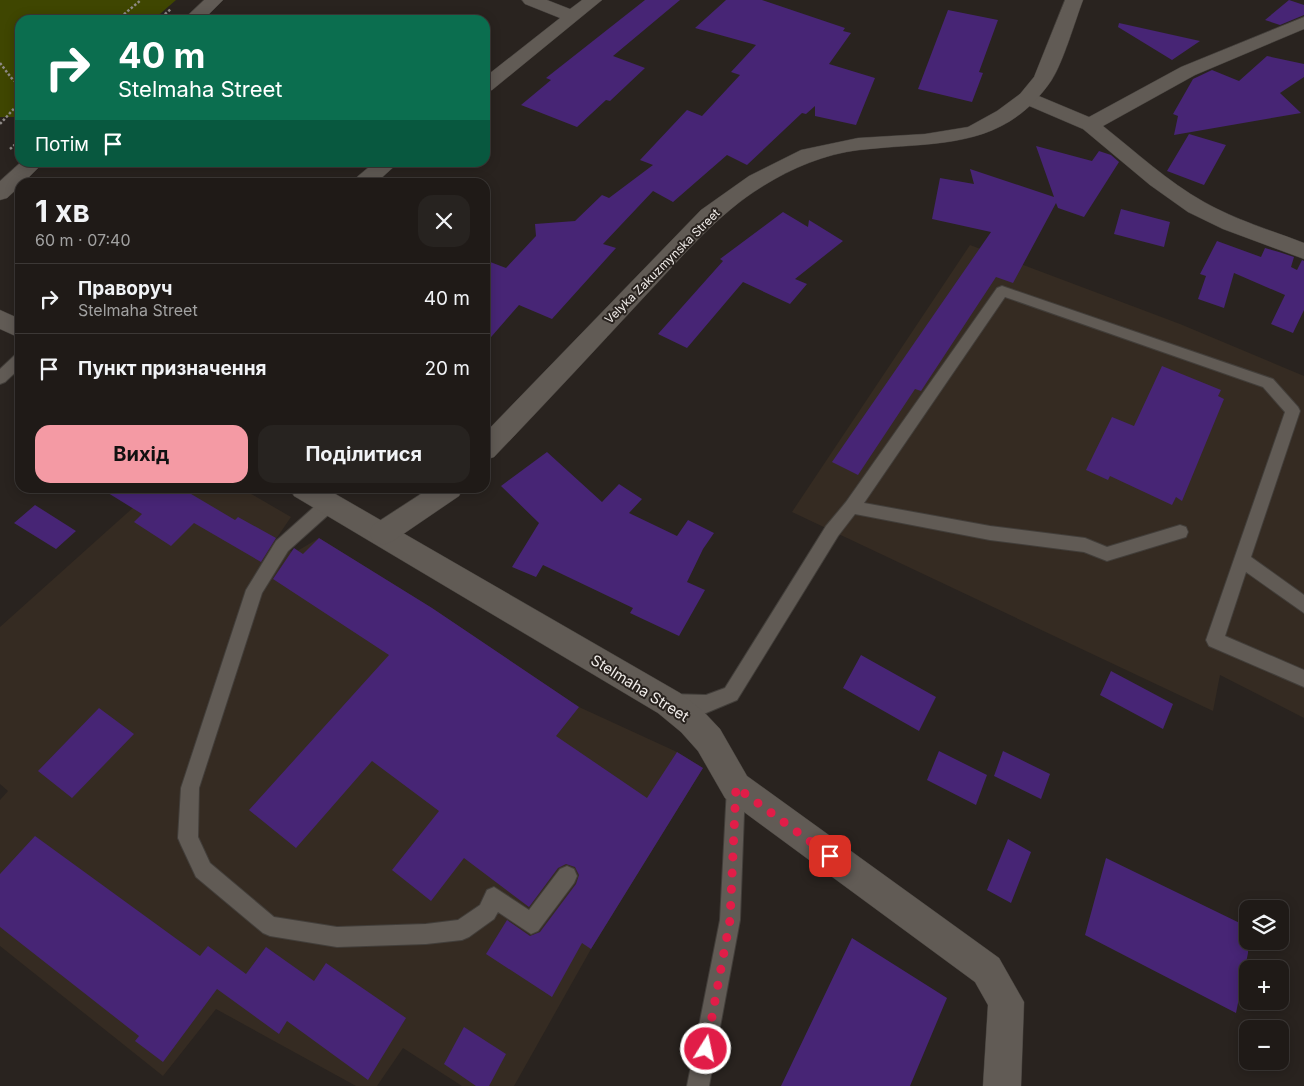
<!DOCTYPE html>
<html lang="uk">
<head>
<meta charset="utf-8">
<style>
  body { margin:0; font-family:Inter,sans-serif; background:#272320; color:#f1f3f6; height:100vh; display:flex; flex-direction:column; font-size:19px; white-space:nowrap }
  * { box-sizing:border-box; margin:0 }
  p { font-size:16px; color:#a1a1a1 }
  .icon { flex:none; width:28px; height:28px; fill:none; stroke:currentColor; stroke-width:2; stroke-linecap:round; stroke-linejoin:round }
  .map { position:relative; flex:1; overflow:hidden }
  .drawer { position:absolute; left:15px; top:178px; width:475px; height:315px; display:flex; flex-direction:column; background:#1f1a17; border-radius:15px; box-shadow:0 2px 12px #0003,0 0 0 1px #3c3836 }
  .drawer>* { flex:none }
  .top-card { position:absolute; left:15px; top:15px; width:475px; height:152px; border-radius:15px; box-shadow:0 2px 12px #0003,0 0 0 1px #3c3836; background:#0b6e4f; color:#fff; overflow:hidden }
  .controls { position:absolute; left:1239px; top:900px; display:grid; gap:10px }
  .controls a { display:grid; place-items:center; width:50px; height:50px; border-radius:10px; background:#1f1a17; box-shadow:0 2px 12px #0003,0 0 0 1px #3c3836; font-size:25px }
  .pin { position:absolute; display:grid; place-items:center; width:42px; height:42px; color:#fff; margin:-21px; border-radius:10px; box-shadow:0 2px 8px #0006 }
  .me { position:absolute; width:55px; margin:-28px; rotate:10deg; stroke-linejoin:round; filter:drop-shadow(0 0 4px #0008) }
  .turn { display:flex; align-items:center; gap:18px; height:105px; padding:0 20px; font-size:22px }
  .turn .icon { width:65px; height:65px; stroke-width:2.5 }
  .turn b { display:block; font-size:35px; line-height:42px }
  .then { display:flex; align-items:center; height:48px; padding:0 20px; background:#0003; gap:10px; font-size:19px }
  .round { display:grid; place-items:center; flex:none; width:52px; height:52px; border-radius:15px; background:#272320 }
  .head { display:flex; align-items:center; justify-content:space-between; height:85px; padding:0 20px }
  h1 { font-size:30px; font-weight:700; line-height:38px }
  .action { display:flex; gap:10px; margin-top:auto; padding:10px 20px }
  .action a { flex:1; height:58px; border-radius:15px; background:#f49aa4; color:#111; font-size:20px; font-weight:700; line-height:58px; text-align:center }
  .action a+a { background:#272320; color:#f1f3f6 }
  ul { padding:0; list-style:none }
  li { display:flex; align-items:center; gap:15px; height:70px; padding:0 20px; border-top:1px solid #3c3836 }
  li div { flex:1 }
  li b { display:block; font-size:19px }
  li em { font-style:normal }
  .map>svg:first-child { display:block }
  .built { fill:#352b22 }
  .green { fill:#3f4601 }
  .building { fill:#472575 }
  .lines { fill:none; stroke-linecap:round; stroke-linejoin:round }
  .lane-casing { stroke:#423e3a; stroke-width:2 }
  .street-casing { stroke:#423e3a; stroke-width:1 }
  .secondary-casing { stroke:#423e3a; stroke-width:1 }
  .path { stroke:#8f8a87; stroke-width:2.5; stroke-dasharray:2.5 2; stroke-linecap:butt }
  .lane { fill:#615b55; fill-rule:evenodd }
  .street { fill:#615b55; fill-rule:evenodd }
  .secondary { fill:#615b55; fill-rule:evenodd }
  .route { stroke:#e11d48; stroke-width:9; stroke-dasharray:0 16.2 }
  .labels { text-anchor:middle; dominant-baseline:central; stroke-width:4; stroke-linejoin:round; paint-order:stroke }
  .far-street-label { font-size:12px; fill:#f1edea; stroke:#29231f }
  .street-label { font-size:15px; fill:#f1edea; stroke:#29231f }
</style>
</head>
<body>
<div class="map">
<svg width="1304" height="1086" viewBox="0 0 1304 1086">
  <rect width="100%" height="100%" fill="#29231f"/>
  <path class="built" d="M 970,245 L 1180,324 L 1304,376 L 1304,718 L 1220,675 L 1213,711 L 792,512 Z
    M 155,488 L 241,488 L 291,517 L 274,542 L 294,553 L 319,538 L 432,608 L 579,707 L 677,752 L 703,768 L 591,949 L 514,1086 L 462,1086 L 403,1048 L 377,1086 L 356,1086 L 216,1009 L 163,1076 L 0,946 L 0,800 L 8,791 L 0,784 L 0,627 Z"/>
  <path class="green" d="M 0,0 L 176,0 L 153,20 L 20,20 L 20,117 L 0,117 Z"/>
  <path class="building" d="M 645,0 L 680,0 L 613,56 L 645,68 L 610,101 L 606,100 L 577,127 L 521,105 L 551,80 L 546,78 Z
    M 726,0 L 762,0 L 845,28 L 843,31 L 851,33 L 829,64 L 875,78 L 856,125 L 815,116 L 815,106 L 806,114 L 802,113 L 747,165 L 727,155 L 673,202 L 653,191 L 603,244 L 616,248 L 552,319 L 519,305 L 485,344 L 485,260 L 506,268 L 536,236 L 535,224 L 575,221 L 602,195 L 609,198 L 653,165 L 640,160 L 687,110 L 702,116 L 740,75 L 731,72 L 756,45 L 695,28 Z
    M 1289,0 L 1304,5 L 1304,15 L 1280,25 L 1265,20 Z
    M 948,10 L 998,20 L 979,72 L 983,73 L 972,102 L 918,89 Z
    M 1119,23 L 1200,41 L 1172,60 L 1118,27 Z
    M 1267,56 L 1304,64 L 1304,77 L 1280,93 L 1301,113 L 1174,135 L 1178,116 L 1173,114 L 1193,79 L 1212,70 L 1239,81 Z
    M 1189,134 L 1226,145 L 1204,185 L 1167,171 Z
    M 1036,146 L 1092,161 L 1099,151 L 1111,155 L 1119,162 L 1084,217 L 1058,208 L 1056,203 L 1013,283 L 996,277 L 921,391 L 915,389 L 858,475 L 832,462 L 991,232 L 932,219 L 940,178 L 974,184 L 970,169 L 1054,197 Z
    M 1121,209 L 1170,222 L 1164,247 L 1114,234 Z
    M 783,212 L 808,227 L 809,220 L 843,241 L 795,279 L 807,284 L 790,304 L 743,282 L 687,348 L 658,334 L 723,261 L 720,259 Z
    M 1217,241 L 1261,257 L 1265,248 L 1279,252 L 1294,257 L 1291,267 L 1297,270 L 1302,260 L 1304,261 L 1304,310 L 1293,333 L 1271,324 L 1285,295 L 1234,273 L 1224,308 L 1198,299 L 1206,276 L 1200,274 Z
    M 1162,366 L 1221,390 L 1218,396 L 1224,399 L 1182,501 L 1176,497 L 1172,505 L 1110,476 L 1108,480 L 1086,470 L 1112,417 L 1134,426 Z
    M 547,452 L 602,502 L 619,484 L 642,499 L 629,513 L 677,536 L 688,520 L 714,533 L 703,549 L 687,582 L 705,590 L 679,636 L 630,613 L 633,608 L 543,565 L 536,577 L 512,567 L 539,523 L 501,486 Z
    M 100,488 L 181,488 L 235,520 L 238,517 L 276,538 L 261,562 L 194,523 L 171,546 L 134,522 L 142,514 Z
    M 35,505 L 76,531 L 56,549 L 14,523 Z
    M 319,538 L 432,608 L 579,707 L 556,736 L 647,798 L 677,752 L 703,768 L 591,949 L 582,943 L 552,997 L 486,954 L 507,920 L 530,936 L 540,932 L 576,884 L 579,875 L 575,867 L 566,864 L 558,868 L 529,907 L 464,858 L 431,901 L 392,870 L 439,811 L 372,761 L 296,848 L 249,810 L 389,655 L 273,579 L 294,548 L 303,554 Z
    M 861,655 L 936,697 L 919,731 L 843,688 Z
    M 1111,671 L 1173,704 L 1163,729 L 1100,695 Z
    M 99,708 L 134,734 L 72,798 L 38,771 Z
    M 939,751 L 987,775 L 976,805 L 927,780 Z
    M 1003,751 L 1050,774 L 1041,799 L 994,776 Z
    M 35,836 L 200,956 L 208,946 L 246,974 L 266,947 L 314,981 L 326,963 L 406,1018 L 368,1080 L 287,1021 L 279,1034 L 217,989 L 163,1062 L 135,1041 L 139,1036 L 0,927 L 0,874 Z
    M 1008,839 L 1031,852 L 1011,903 L 987,890 Z
    M 1106,858 L 1248,927 L 1248,953 L 1236,1013 L 1085,935 Z
    M 852,938 L 947,998 L 910,1086 L 781,1086 Z
    M 464,1027 L 506,1054 L 489,1086 L 476,1086 L 444,1064 Z"/>
  <g class="lines">
    <g class="lane-casing">
      <path id="lane" d="M 1002,286 L 1273,379 L 1298,407 L 1300,411 L 1251,557 L 1304,595 L 1304,613 L 1246,572 L 1225,636 L 1304,670 L 1304,687 L 1209,646 L 1206,640 L 1285,412 L 1263,387 L 1005,297 L 864,503 L 990,526 L 1085,538 L 1107,547 L 1180,525 L 1186,527 L 1188,532 L 1186,537 L 1107,561 L 1084,552 L 990,540 L 855,514 L 838,536 L 737,700 L 706,713 L 671,712 L 665,709 L 662,703 L 665,697 L 671,694 L 706,695 L 725,688 L 826,526 L 846,502 L 997,288 Z
        M 20,354 L 20,368 L 5,382 L 0,384 L 0,369 L 15,355 Z
        M 330,496 L 336,498 L 338,503 L 336,508 L 288,551 L 262,593 L 199,788 L 198,837 L 210,863 L 274,917 L 337,927 L 426,924 L 458,920 L 480,905 L 487,890 L 494,887 L 529,910 L 560,869 L 567,866 L 574,869 L 577,876 L 574,883 L 538,931 L 531,934 L 498,912 L 494,919 L 469,937 L 462,940 L 426,944 L 337,947 L 270,936 L 263,933 L 196,877 L 181,845 L 178,838 L 181,788 L 246,590 L 276,541 L 324,498 Z
        M 736,778 L 743,780 L 745,787 L 740,920 L 709,1086 L 687,1086 L 720,920 L 727,787 L 729,780 Z"/>
    </g>
    <g class="street-casing">
      <path id="street" d="M 522,0 L 547,0 L 570,9 L 582,0 L 602,0 L 492,90 L 485,92 L 485,77 L 560,18 L 525,4 Z
        M 1304,17 L 1304,29 L 1195,75 L 1103,126 C 1136,152 1168,182 1204,202 C 1236,220 1270,230 1304,243 L 1304,259 L 1223,229 L 1188,212 L 1150,185 L 1083,129 L 1020,102 L 1017,98 L 1020,94 L 1034,94 L 1089,117 L 1181,67 Z
        M 375,162 L 399,162 L 377,182 L 354,182 L 357,177 Z
        M 0,310 L 20,319 L 20,338 L 0,329 Z
        M 290,488 L 325,488 L 680,693 L 703,711 L 720,729 L 747,776 L 999,958 L 1024,1002 L 1021,1086 L 983,1086 L 988,1005 L 975,982 L 725,798 L 698,751 L 681,732 L 658,713 L 294,496 Z"/>
    </g>
    <g class="secondary-casing">
      <path id="secondary" d="M 204,0 L 223,0 L 203,20 L 183,20 Z
        M 1065,0 L 1083,0 C 1075,21 1063,63 1051,81 C 1002,152 934,141 859,150 C 825,154 792,168 763,186 C 717,214 682,257 645,296 C 595,350 545,404 494,457 L 485,460 L 485,433 L 701,210 L 749,176 L 801,150 L 858,138 L 925,134 L 968,127 L 997,111 L 1020,94 L 1034,77 Z
        M 21,162 L 44,162 L 24,182 L 20,182 L 20,186 L 7,198 L 0,200 L 0,181 Z
        M 430,488 L 463,488 L 459,496 L 393,541 L 383,545 L 373,541 L 369,533 L 373,525 Z"/>
    </g>
    <path class="path" d="M 117,20 L 141,0
      M 158,20 L 171,9
      M 0,63 L 13,80 L 20,84
      M 0,124 L 20,102
      M 10,149 L 20,140"/>
    <use href="#lane" class="lane"/>
    <use href="#street" class="street"/>
    <use href="#secondary" class="secondary"/>
  </g>
  <g class="lines">
    <path class="route" d="M 706,1049 L 730,920 L 736,787 L 830,856"/>
  </g>
  <g class="labels">
    <g class="far-street-label">
      <text transform="translate(662 266) rotate(-45)">Velyka Zakuzmynska Street</text>
    </g>
    <g class="street-label">
      <text transform="translate(640 688) rotate(32)">Stelmaha Street</text>
    </g>
  </g>
</svg>
<div class="controls">
<a><svg class="icon" aria-label="layers" viewBox="0 0 24 24"><path d="M12 4l9 5-9 5-9-5zM3 14l9 5 9-5"/></svg></a>
<a>+</a>
<a>−</a>
</div>
<div class="pin" style="left:830px;top:856px;background:#d93025"><svg class="icon" aria-label="arrive" viewBox="0 0 24 24"><path d="M6 21V4h12l-3 4 3 4H6"/></svg></div>
<svg class="me" style="left:706px;top:1049px" viewBox="-20 -20 40 40"><circle r="17" fill="#e11d48" stroke="#fff" stroke-width="3"/><path d="M0-11L8 9 0 5-8 9z" fill="#fff"/></svg>
<div class="top-card">
<div class="turn"><svg class="icon" aria-label="right" viewBox="0 0 24 24"><path d="M7 20v-9h11M14 6l5 5-5 5"/></svg><div><b>40 m</b>Stelmaha Street</div></div>
<div class="then">Потім<svg class="icon" aria-label="arrive" viewBox="0 0 24 24"><path d="M6 21V4h12l-3 4 3 4H6"/></svg></div>
</div>
<section class="drawer">
<div class="head"><div><h1>1 хв</h1><p>60 m · 07:40</p></div><a class="round"><svg class="icon" aria-label="close" viewBox="0 0 24 24"><path d="M6 6l12 12M18 6L6 18"/></svg></a></div>
<ul>
<li><svg class="icon" aria-label="right" viewBox="0 0 24 24"><path d="M7 20v-9h11M14 6l5 5-5 5"/></svg><div><b>Праворуч</b><p>Stelmaha Street</p></div><em>40 m</em></li>
<li><svg class="icon" aria-label="arrive" viewBox="0 0 24 24"><path d="M6 21V4h12l-3 4 3 4H6"/></svg><div><b>Пункт призначення</b></div><em>20 m</em></li>
</ul>
<div class="action"><a>Вихід</a><a>Поділитися</a></div>
</section>
</div>
</body>
</html>
